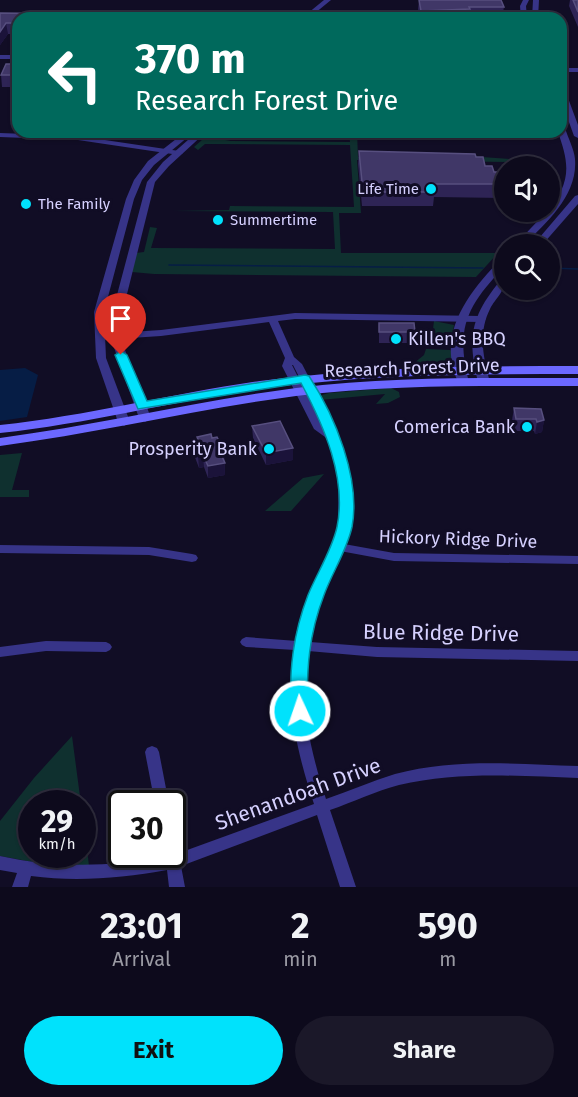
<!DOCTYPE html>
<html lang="en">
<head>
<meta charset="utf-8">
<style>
  body { margin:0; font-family:"Fira Sans",sans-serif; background:#1b1829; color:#f1f3f6; height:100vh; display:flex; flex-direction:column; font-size:22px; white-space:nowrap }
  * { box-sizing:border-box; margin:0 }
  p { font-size:20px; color:#9a9aa3 }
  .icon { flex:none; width:33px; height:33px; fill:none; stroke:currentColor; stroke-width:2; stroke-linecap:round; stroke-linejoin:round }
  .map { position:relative; height:887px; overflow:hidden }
  .drawer { display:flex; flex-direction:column; background:#0d0a1c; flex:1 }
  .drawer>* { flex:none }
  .banner { position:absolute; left:12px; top:12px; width:555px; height:126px; border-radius:18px; box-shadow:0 2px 4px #0004,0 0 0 2px #2d2b3b; background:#00695c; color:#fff; overflow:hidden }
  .controls { position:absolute; left:494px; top:156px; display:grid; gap:12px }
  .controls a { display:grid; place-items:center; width:66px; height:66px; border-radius:50%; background:#0d0a1c; box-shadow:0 2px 4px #0004,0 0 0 2px #2d2b3b; font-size:30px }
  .speed { position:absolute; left:18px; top:790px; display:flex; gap:12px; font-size:30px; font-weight:700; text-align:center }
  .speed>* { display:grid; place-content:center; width:78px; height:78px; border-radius:50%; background:#0d0a1c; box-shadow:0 2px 4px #0004,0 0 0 2px #2d2b3b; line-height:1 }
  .speed small { font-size:15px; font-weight:400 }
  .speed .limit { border:3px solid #111; border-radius:9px; background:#fff; color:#111 }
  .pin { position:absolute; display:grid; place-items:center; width:51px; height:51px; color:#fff; margin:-62px -26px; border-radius:50% 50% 50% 0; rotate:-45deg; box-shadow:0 0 6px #0007 }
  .pin .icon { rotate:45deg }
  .me { position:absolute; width:66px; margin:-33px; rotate:357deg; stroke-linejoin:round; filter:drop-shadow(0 0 4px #0008) }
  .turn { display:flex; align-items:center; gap:21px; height:126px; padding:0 24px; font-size:27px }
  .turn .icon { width:78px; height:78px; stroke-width:2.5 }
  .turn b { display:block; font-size:42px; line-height:51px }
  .eta { display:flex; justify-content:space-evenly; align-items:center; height:102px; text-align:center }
  .eta b { font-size:36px; font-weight:700; line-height:42px }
  .action { display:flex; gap:12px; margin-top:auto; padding:12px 24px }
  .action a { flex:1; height:69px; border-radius:36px; background:#00e2fc; color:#111; font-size:24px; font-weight:700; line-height:69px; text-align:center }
  .action a+a { background:#1b1829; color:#f1f3f6 }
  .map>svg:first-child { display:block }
  .green { fill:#0f302f }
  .water { fill:#061d45 }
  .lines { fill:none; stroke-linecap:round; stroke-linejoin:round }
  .stream { stroke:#061d45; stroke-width:1.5 }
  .minor { fill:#373488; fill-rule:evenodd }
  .tertiary { fill:#373488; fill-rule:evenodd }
  .secondary { fill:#6c68ff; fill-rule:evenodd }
  .wall { fill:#2e2455 }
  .shaded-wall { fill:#1b133a }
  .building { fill:#403767; stroke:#574f7f; stroke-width:1.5 }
  .route { fill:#00e2fc; stroke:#0093a4; stroke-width:1.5 }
  .poi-dot { fill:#00e2fc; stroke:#110d25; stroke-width:2 }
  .labels { text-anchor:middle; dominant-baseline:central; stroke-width:6; stroke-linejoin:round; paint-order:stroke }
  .far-poi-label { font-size:15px; fill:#d6d1ff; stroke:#110d25; text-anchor:start }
  .poi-label { font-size:18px; fill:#d6d1ff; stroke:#110d25; text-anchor:end }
  .street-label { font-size:18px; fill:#d6d1ff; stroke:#110d25 }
  .near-street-label { font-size:21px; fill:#d6d1ff; stroke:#110d25 }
</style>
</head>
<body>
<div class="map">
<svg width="578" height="887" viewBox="0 0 578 887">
  <rect width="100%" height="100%" fill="#110d25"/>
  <path class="green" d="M 211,132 L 221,132 L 219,139 L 231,141 L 350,142 L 349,132 L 357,132 L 358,157 L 468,156 L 511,159 L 507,162 L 357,160 L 361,213 L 339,213 L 341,253 L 498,253 L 476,277 L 154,274 L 132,272 L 136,253 L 144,252 L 150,227 L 157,228 L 151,248 L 335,249 L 333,212 L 172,211 L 229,210 L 230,206 L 354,207 L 350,145 L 205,144 L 198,150 L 194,147 Z
    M 434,321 L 454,325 L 451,345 L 431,344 Z
    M 426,349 L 450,350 L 453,352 L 454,361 L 444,367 L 408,368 L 424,355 Z
    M 391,388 L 399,392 L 400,397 L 388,403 L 376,404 L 385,394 L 320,400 L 322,395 L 329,393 Z
    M 22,453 L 12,490 L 29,490 L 29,497 L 0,497 L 0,455 Z
    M 324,474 L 291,511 L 265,511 L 303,478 Z
    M 72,736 L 81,804 L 32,804 L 32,855 L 82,855 L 83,814 L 89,866 L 38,863 L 0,856 L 0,821 L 34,778 Z"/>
  <path class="water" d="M 25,368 L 38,375 L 27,417 L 0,421 L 0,370 Z"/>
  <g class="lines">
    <path class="stream" d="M 169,265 L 483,268
      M 549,268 L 578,269"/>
    <path class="minor" d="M 0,133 L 78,136 L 179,151 L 183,153 L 179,155 L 78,140 L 0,137 Z
      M 295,313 L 481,316 L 486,319 L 481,322 L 295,319 L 278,321 L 294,357 L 302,364 L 335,428 L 334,435 L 341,447 L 349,470 L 350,530 L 344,544 L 394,553 L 578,556 L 578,564 L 394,561 L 340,551 L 321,596 L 310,642 L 377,647 L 578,651 L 578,661 L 377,657 L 308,651 C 297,696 312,757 326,799 C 349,791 372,781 395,774 C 454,758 518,764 578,766 L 578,778 C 519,776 458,771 399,785 C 376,791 353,802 330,810 L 356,887 L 340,887 L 317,815 L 181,866 L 185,887 L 169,887 L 167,870 C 122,878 77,882 31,876 L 28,887 L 12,887 L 17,873 L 0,870 L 0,856 C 55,868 109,867 165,857 L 165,855 L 172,855 L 172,849 L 177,850 L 179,853 L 314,804 C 299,759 283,698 295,650 L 246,647 L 242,645 L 240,642 L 242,639 L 246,637 L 297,641 L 309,596 L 338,530 L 339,470 L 331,447 L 325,437 L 314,429 L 282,366 L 285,358 L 269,322 L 161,336 L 100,340 L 95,337 L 100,334 L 161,330 ZM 292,365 L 293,365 L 325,428 L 323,427 Z
      M 0,545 L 149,547 L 192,554 L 196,555 L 198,558 L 196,561 L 192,562 L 149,555 L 0,553 Z
      M 46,641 L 106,642 L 110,644 L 112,647 L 110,650 L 106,652 L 46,651 L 0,657 L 0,647 Z
      M 152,746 L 157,748 L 159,752 L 169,804 L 155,804 L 145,752 L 147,748 Z"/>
    <path class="tertiary" d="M 324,0 L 331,0 L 309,18 L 302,18 Z
      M 523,0 L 529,0 L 526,6 L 527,18 L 521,18 L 520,6 Z
      M 533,0 L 539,0 L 538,18 L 532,18 Z
      M 0,55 L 18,55 L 18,59 L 0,59 Z
      M 561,68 L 578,68 L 578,72 L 561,72 Z
      M 561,88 L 565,90 L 578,125 L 578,138 L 574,136 L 561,100 Z
      M 561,126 L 565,128 C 568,138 574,149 575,159 C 578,195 547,222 525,244 L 516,244 L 546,212 L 549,212 C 551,204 557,198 561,191 C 571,170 565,153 558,132 L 561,132 Z
      M 185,132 L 194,132 L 154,165 L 142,180 L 134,199 L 104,312 L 106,358 L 130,422 L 124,426 L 118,422 L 96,358 L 94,312 L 126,199 L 134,180 L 148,161 Z
      M 197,132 L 206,132 L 169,166 L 155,182 L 123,310 L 122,342 L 151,418 L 145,422 L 139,418 L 112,342 L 113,310 L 147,182 L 163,162 Z
      M 578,195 L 578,204 L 543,244 L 534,244 L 575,196 Z
      M 504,258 L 504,267 C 467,306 455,328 469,382 L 467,384 L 459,384 C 435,335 468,293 501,259 Z
      M 504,280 C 504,294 496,297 490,309 C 478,333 483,357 490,382 L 484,385 L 478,382 C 467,338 471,316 500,281 Z"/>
    <path class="secondary" d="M 578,366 L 578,374 C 472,374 365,374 260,389 C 173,401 88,424 0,433 L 0,425 C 88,416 173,393 260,381 C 365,367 472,366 578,366 Z
      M 578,378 L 578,386 C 484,386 390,384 296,396 C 197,409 99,433 0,446 L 0,438 C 99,425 197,401 296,388 C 390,376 484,378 578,378 Z"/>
  </g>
  <path class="wall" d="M 419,0 L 504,7 L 502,17 L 420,18 L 418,9 Z
    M 570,0 L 578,0 L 578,27 L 569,6 Z
    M 0,13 L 18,18 L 18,34 L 8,34 L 0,45 Z
    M 18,64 L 18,87 L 2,87 L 1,75 Z
    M 359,151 L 476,157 L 485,166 L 504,181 L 503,198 L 434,197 L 433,206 L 362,206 L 358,164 Z
    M 379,323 L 415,332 L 414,343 L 379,343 Z
    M 514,408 L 544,420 L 542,432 L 535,434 L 534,431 L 514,431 L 512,420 Z
    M 252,426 L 293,460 L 266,465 L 253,438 Z
    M 197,437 L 212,438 L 224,451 L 225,475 L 208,478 L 204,467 L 199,468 L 193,452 L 192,440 L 197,440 Z"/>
  <path class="shaded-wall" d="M 6,23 L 8,34 L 0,45 L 0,32 Z
    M 544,420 L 542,432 L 535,434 L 537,422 Z
    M 293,448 L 293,460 L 266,465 L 266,453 Z
    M 224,451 L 225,475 L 208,478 L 208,466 L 220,452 Z
    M 203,455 L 204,467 L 199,468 L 198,456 Z"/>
  <path class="building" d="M 419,0 L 501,0 L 504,7 L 469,7 L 470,9 L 421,11 Z
    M 573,0 L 578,0 L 578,12 Z
    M 0,13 L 89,14 L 87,18 L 18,18 L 18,23 L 6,23 L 0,32 Z
    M 6,64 L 18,64 L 18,75 L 1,75 Z
    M 359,151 L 475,154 L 476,157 L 483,157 L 485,166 L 492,166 L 494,172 L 501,172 L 504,184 L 433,184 L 434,192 L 363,192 Z
    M 379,323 L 414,323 L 415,332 L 379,332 Z
    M 514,408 L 541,409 L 544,420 L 537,422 L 536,419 L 516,419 Z
    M 280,421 L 293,448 L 266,453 L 252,426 Z
    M 211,434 L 212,438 L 217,437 L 224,451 L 220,452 L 225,463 L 208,466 L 203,455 L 198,456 L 192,440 L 198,439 L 197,437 Z"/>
  <path class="route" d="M 121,351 L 127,355 L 147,401 L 305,375 L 309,376 C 335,416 361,479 352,527 C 347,550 332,573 324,595 C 309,634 306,670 308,711 L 306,716 L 293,716 L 291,711 C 289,670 293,634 308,595 C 317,573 332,550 337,527 C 347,478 324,426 301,383 L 138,409 L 115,355 Z"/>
  <g class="poi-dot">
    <circle cx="431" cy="189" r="6"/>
    <circle cx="26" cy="204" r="6"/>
    <circle cx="218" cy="220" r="6"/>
    <circle cx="396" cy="339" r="6"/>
    <circle cx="527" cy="427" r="6"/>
    <circle cx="269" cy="449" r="6"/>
  </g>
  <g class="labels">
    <g class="far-poi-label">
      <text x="419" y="189" text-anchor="end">Life Time</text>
      <text x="38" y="204">The Family</text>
      <text x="230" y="220">Summertime</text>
    </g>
    <g class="poi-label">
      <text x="408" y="339" text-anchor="start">Killen's BBQ</text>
      <text x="515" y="427">Comerica Bank</text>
      <text x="257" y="449">Prosperity Bank</text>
    </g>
    <g class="street-label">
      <text transform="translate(412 368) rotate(-2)">Research Forest Drive</text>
      <text transform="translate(458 539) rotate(2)">Hickory Ridge Drive</text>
    </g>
    <g class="near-street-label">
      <text transform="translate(441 633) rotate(1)">Blue Ridge Drive</text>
      <text transform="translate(298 794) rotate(-20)">Shenandoah Drive</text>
    </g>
  </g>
</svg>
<div class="controls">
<a><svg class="icon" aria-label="sound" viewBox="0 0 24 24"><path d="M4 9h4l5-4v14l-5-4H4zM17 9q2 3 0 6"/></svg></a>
<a><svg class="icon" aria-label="search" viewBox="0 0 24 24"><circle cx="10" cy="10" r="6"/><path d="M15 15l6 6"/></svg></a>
</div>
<div class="speed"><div>29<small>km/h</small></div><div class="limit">30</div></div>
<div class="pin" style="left:121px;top:355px;background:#d93025"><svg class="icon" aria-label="arrive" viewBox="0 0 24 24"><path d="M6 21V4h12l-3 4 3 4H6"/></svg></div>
<svg class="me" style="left:300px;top:711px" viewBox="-20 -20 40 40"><circle r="17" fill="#00e2fc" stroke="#fff" stroke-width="3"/><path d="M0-11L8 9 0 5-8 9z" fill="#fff"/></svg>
<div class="banner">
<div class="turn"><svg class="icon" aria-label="left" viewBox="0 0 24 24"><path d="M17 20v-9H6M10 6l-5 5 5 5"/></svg><div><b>370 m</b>Research Forest Drive</div></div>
</div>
</div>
<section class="drawer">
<div class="eta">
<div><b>23:01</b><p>Arrival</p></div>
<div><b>2</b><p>min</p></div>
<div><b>590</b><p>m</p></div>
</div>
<div class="action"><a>Exit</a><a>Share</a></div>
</section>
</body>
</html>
